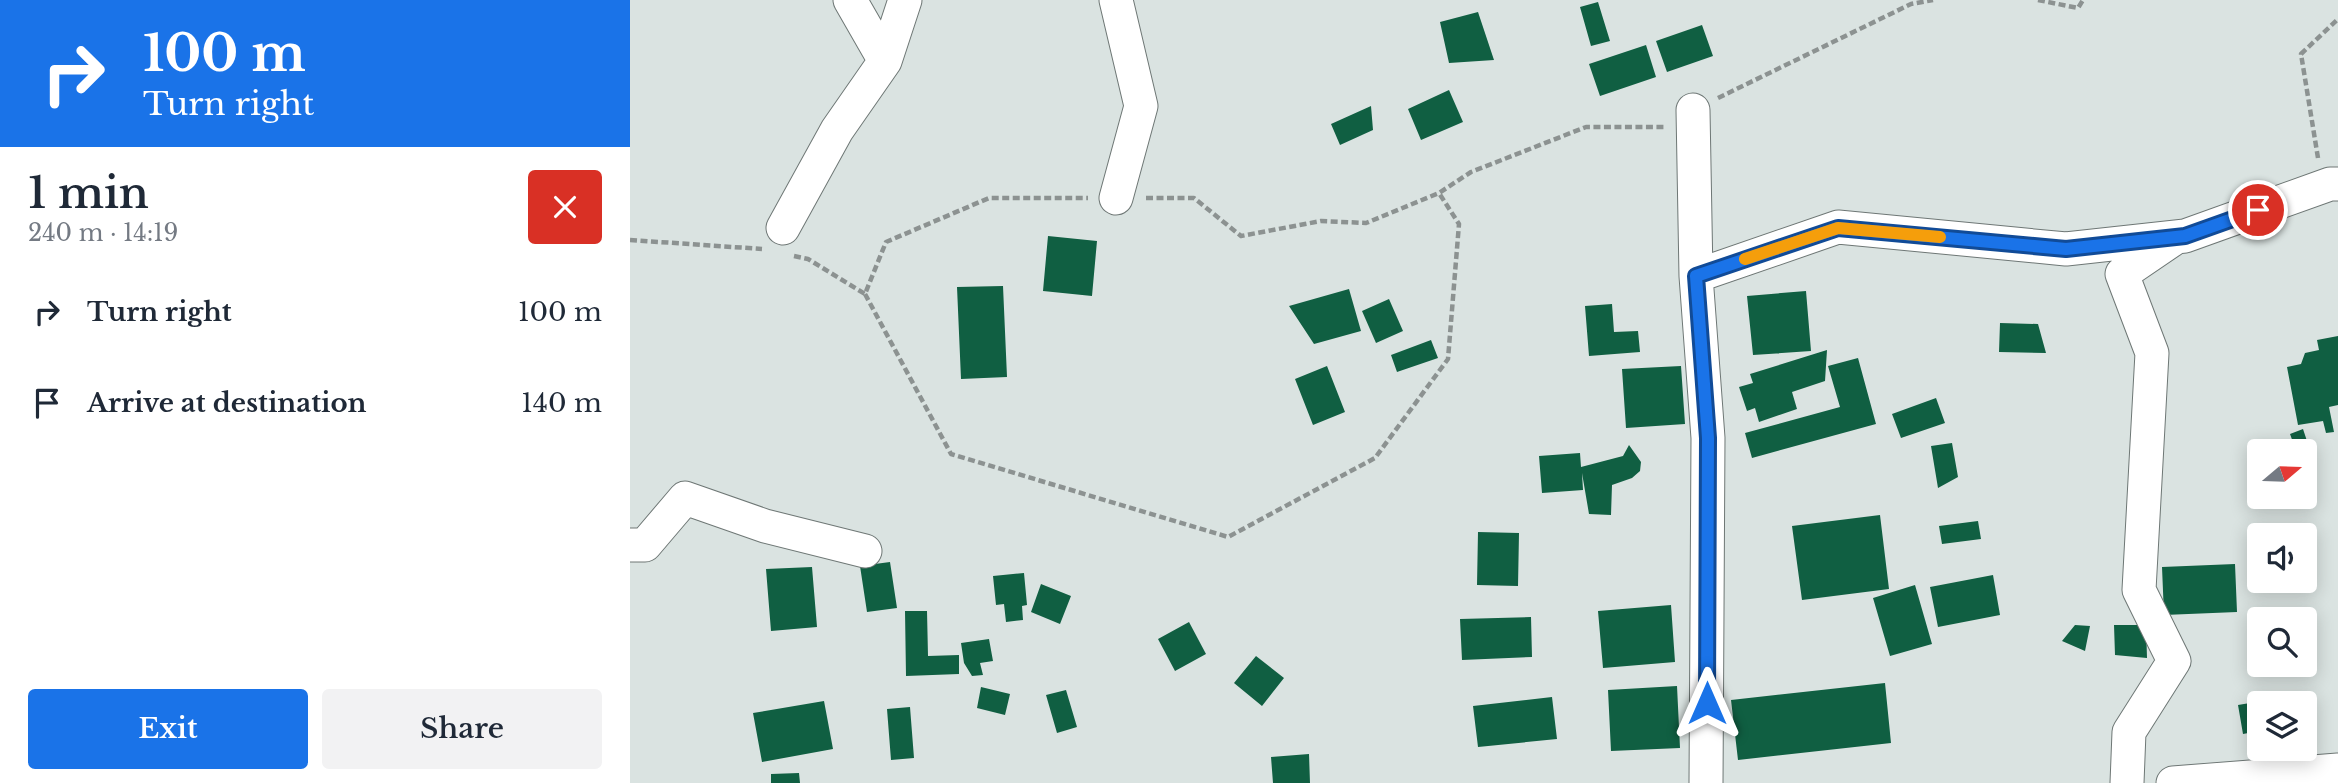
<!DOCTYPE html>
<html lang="en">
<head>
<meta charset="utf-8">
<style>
  body { margin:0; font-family:"Libre Baskerville",serif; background:#f2f2f3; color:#1f2937; height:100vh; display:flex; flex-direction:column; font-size:26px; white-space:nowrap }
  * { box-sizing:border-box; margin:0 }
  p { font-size:23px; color:#747a83 }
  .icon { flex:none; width:38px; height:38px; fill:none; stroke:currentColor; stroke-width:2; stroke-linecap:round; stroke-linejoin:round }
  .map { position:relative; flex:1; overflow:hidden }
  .details { display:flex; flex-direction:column; background:#fff; width:630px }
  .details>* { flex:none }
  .guide { background:#1a73e8; color:#fff; overflow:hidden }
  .needle { width:46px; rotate:71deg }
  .controls { position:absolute; left:1617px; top:439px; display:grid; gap:14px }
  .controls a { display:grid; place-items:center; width:70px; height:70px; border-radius:7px; background:#fff; box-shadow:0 4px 18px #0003; font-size:35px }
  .pin { position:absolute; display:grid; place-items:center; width:60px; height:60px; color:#fff; margin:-30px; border:4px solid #fff; border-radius:50%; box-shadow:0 2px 7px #0007 }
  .me { position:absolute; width:77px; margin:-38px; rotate:0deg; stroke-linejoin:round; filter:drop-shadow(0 0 5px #0008) }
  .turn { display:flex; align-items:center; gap:24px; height:147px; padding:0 28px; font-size:32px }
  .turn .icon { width:91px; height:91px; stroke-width:2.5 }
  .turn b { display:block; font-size:49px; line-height:60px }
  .round { display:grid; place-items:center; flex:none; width:74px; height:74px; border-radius:7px; background:#f2f2f3 }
  .summary { display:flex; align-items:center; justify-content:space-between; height:119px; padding:0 28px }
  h1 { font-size:42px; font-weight:600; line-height:52px }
  .cta { display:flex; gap:14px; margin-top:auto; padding:14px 28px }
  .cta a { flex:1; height:80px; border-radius:7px; background:#1a73e8; color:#fff; font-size:28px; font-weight:600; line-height:80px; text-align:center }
  .cta a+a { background:#f2f2f3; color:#1f2937 }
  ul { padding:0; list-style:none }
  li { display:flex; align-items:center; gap:21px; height:91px; padding:0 28px }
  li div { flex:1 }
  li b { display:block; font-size:26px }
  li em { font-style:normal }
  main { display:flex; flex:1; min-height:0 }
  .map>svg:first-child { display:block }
  .building { fill:#105f42 }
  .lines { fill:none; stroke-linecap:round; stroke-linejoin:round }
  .minor-casing { stroke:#6e7775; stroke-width:35 }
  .path { stroke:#8c9291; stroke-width:4.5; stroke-dasharray:7 3.5; stroke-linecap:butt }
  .minor { stroke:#fff; stroke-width:33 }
  .route-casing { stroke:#114b97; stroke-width:18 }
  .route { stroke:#1a73e8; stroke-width:12 }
  .slow { stroke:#f59e0b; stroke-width:12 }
</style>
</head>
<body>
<main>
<section class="details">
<div class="guide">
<div class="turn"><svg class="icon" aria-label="right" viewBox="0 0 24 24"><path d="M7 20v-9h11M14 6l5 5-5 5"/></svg><div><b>100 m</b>Turn right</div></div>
</div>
<div class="summary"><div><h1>1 min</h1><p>240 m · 14:19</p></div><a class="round" style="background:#d93025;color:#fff"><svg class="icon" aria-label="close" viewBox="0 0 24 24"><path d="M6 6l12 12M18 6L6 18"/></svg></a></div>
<ul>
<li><svg class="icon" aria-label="right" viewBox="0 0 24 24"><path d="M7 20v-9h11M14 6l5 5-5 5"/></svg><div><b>Turn right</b></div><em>100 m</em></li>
<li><svg class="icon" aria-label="arrive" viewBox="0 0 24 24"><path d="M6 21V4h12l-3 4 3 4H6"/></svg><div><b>Arrive at destination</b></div><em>140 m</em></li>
</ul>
<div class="cta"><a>Exit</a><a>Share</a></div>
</section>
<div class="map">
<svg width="1708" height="783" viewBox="0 0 1708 783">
  <rect width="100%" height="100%" fill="#dae3e1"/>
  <path class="building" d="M 968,2 L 980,41 L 961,46 L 950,7 Z
    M 848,12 L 864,60 L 819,63 L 810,22 Z
    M 1072,25 L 1083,56 L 1037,72 L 1026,41 Z
    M 1016,45 L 1026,77 L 970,96 L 959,64 Z
    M 819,90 L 833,122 L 791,140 L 778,109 Z
    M 741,106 L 743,130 L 710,145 L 701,124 Z
    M 418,236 L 467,241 L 462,296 L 413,291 Z
    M 373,286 L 377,377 L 331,379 L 327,287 Z
    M 719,289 L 731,331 L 684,344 L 659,306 Z
    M 1176,291 L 1181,351 L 1123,355 L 1117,296 Z
    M 759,299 L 773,331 L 746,343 L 732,311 Z
    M 982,304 L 984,332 L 1008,331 L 1010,352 L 959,356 L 955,306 Z
    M 1370,323 L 1408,324 L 1416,353 L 1369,352 Z
    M 1708,336 L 1708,405 L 1699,407 L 1704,432 L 1696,433 L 1693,421 L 1668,425 L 1657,367 L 1671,364 L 1675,353 L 1689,350 L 1687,340 Z
    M 801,340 L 808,358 L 767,372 L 761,355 Z
    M 1197,350 L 1195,381 L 1162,392 L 1167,409 L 1129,422 L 1125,408 L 1117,411 L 1109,387 L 1123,383 L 1120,374 Z
    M 1228,358 L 1246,424 L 1122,458 L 1115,433 L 1210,407 L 1198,366 Z
    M 697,366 L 715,412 L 683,425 L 665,379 Z
    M 1051,366 L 1055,424 L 996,428 L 992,369 Z
    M 1306,398 L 1315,423 L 1271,438 L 1262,414 Z
    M 1673,429 L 1677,441 L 1664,445 L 1660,434 Z
    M 1322,443 L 1328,477 L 1308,488 L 1301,446 Z
    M 999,445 L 1011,462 L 1010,471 L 1002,478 L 982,485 L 981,515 L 959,514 L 952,473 L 953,490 L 912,493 L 909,456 L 950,453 L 951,467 L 993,456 Z
    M 1250,515 L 1259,589 L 1172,600 L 1162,526 Z
    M 1348,521 L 1351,539 L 1312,544 L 1309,526 Z
    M 848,532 L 889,533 L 888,586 L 847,585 Z
    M 260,562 L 267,608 L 237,612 L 230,566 Z
    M 1605,564 L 1607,612 L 1534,615 L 1532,567 Z
    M 182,567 L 187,627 L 141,631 L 136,569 Z
    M 394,573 L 397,605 L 392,606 L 393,620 L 376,622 L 374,604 L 366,605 L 363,576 Z
    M 1363,575 L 1370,615 L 1308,627 L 1300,587 Z
    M 411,584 L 441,596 L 430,624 L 401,612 Z
    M 1285,585 L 1302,644 L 1260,656 L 1243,598 Z
    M 1041,605 L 1045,662 L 973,668 L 968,611 Z
    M 275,611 L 297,611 L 298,656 L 329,655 L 329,674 L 276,676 Z
    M 901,617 L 902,657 L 832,660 L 830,619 Z
    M 559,622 L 576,654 L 545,671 L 528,639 Z
    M 1445,625 L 1460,626 L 1455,651 L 1432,641 Z
    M 1484,625 L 1516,625 L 1517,658 L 1485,655 Z
    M 359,639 L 363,661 L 350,663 L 353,675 L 342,676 L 334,663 L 331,643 Z
    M 626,656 L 654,678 L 632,706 L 604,683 Z
    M 1255,683 L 1261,743 L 1108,760 L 1101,700 Z
    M 1047,686 L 1050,748 L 981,751 L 978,690 Z
    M 351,687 L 380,694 L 375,715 L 347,708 Z
    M 436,690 L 447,727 L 427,733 L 416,695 Z
    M 922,697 L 927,739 L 848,747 L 843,706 Z
    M 1656,697 L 1658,704 L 1629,704 L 1629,731 L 1613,734 L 1608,705 Z
    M 194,701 L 203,749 L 132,762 L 123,713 Z
    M 280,707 L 284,758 L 261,760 L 257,709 Z
    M 679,754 L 680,783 L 643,783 L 641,757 Z
    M 169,773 L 170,783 L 141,783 L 141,774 Z"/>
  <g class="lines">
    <g class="minor-casing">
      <path id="minor" d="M 220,0 L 255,61
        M 1063,110 L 1066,276 L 1078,438 L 1076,783
        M 486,198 L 511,106 L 486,0
        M 153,228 L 207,130 L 255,61 L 275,0
        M 1066,276 L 1208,227 L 1436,249 L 1555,236 L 1700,184 L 1708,184
        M 0,545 L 15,545 L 55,498 L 135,526 L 235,551
        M 1497,783 L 1499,732 L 1544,661 L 1509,590 L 1522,353 L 1492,274 L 1542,240
        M 1543,783 L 1708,770"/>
    </g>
    <path class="path" d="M 1408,0 L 1448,8 L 1453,0
      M 1088,98 L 1281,4 L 1303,0
      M 1688,158 L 1671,54 L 1708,19
      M 516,198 L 564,198 L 611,236 L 691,221 L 736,223 L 809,193 L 841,172 L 956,127 L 1035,127
      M 0,240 L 132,249
      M 164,256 L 178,259 L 235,294 L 256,242 L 359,198 L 458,198
      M 235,294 L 321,454 L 598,537 L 745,458 L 818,359 L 829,224 L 809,193"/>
    <use href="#minor" class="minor"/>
  </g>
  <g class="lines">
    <g class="route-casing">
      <path id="route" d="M 1077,703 L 1078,438 L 1066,276 L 1208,228 L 1436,249 L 1555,236 L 1628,210"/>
    </g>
    <use href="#route" class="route"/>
    <path class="slow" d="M 1115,259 L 1208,228 L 1310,237"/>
  </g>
</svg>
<div class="controls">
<a><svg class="needle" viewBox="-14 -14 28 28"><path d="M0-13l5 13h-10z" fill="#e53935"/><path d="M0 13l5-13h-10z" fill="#747a83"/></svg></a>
<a><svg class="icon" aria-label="sound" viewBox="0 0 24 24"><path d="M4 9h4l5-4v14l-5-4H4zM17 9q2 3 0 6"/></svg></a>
<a><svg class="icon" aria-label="search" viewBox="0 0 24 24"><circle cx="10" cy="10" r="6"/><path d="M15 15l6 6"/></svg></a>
<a><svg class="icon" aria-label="layers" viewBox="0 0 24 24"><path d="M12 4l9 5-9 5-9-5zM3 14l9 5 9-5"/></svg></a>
</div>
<div class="pin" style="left:1628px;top:210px;background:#d93025"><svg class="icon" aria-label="arrive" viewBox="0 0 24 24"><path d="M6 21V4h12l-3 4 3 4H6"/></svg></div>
<svg class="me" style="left:1077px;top:703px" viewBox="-20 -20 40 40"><path d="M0-17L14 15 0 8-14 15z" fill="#1a73e8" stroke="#fff" stroke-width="4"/></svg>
</div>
</main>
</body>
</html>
